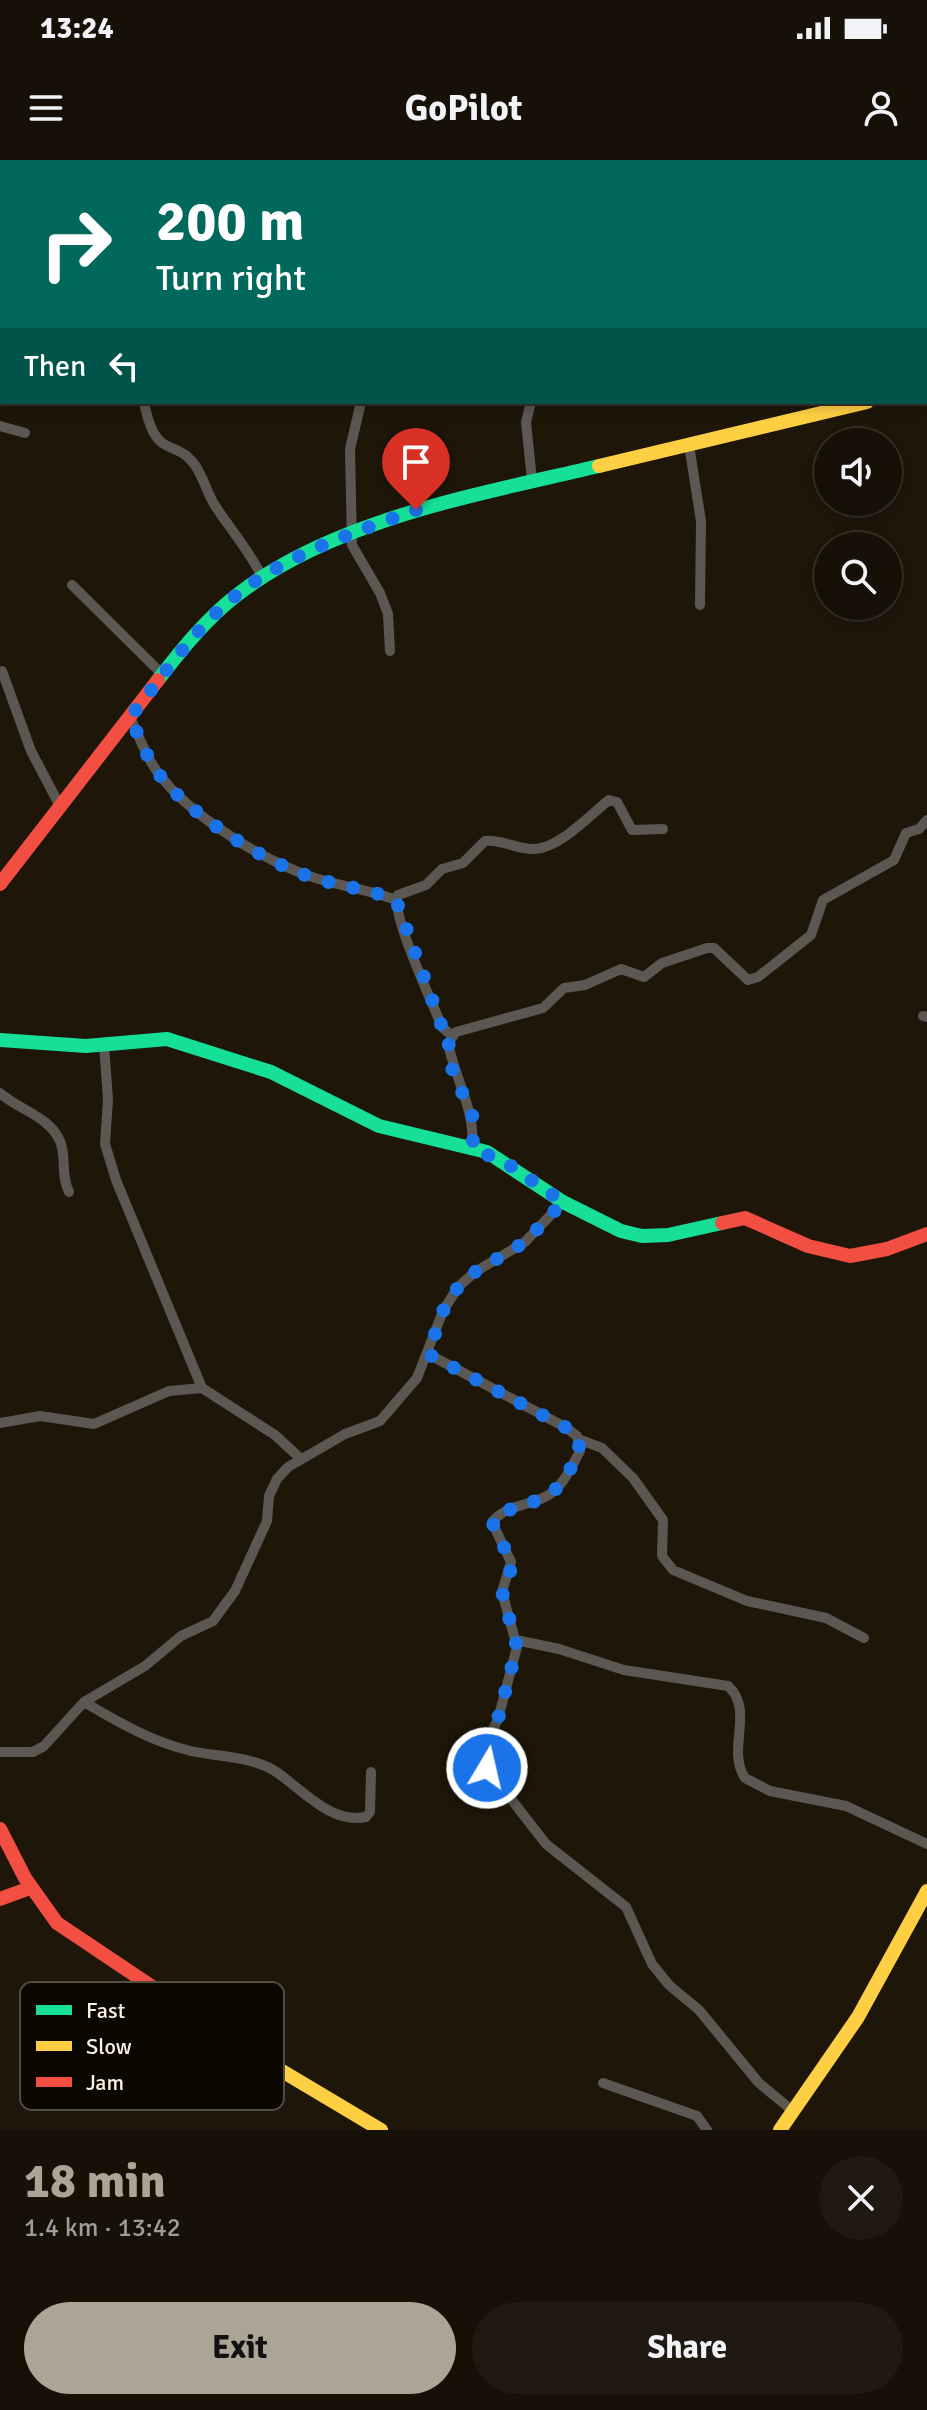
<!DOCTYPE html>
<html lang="en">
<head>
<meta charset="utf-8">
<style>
  body { margin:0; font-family:Signika,sans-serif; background:#1f1911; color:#f1f3f6; height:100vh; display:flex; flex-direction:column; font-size:30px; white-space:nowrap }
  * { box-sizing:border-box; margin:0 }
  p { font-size:26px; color:#9e9d9b }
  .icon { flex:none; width:44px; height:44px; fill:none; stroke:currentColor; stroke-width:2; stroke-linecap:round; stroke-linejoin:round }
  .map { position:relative; height:1970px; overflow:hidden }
  .side { display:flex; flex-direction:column; background:#161007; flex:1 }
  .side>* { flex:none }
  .banner { position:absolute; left:0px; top:0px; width:928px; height:244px; box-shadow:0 4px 12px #0003,0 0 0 2px #353028; background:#00695c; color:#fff; overflow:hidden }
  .fabs { position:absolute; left:814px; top:268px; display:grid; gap:16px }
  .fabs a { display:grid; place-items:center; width:88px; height:88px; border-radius:50%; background:#161007; box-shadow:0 4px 12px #0003,0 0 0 2px #353028; font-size:40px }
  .pin { position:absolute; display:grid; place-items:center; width:68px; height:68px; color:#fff; margin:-82px -34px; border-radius:50% 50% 50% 0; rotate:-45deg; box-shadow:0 0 8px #0007 }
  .pin .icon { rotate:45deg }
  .me { position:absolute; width:88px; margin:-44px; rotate:9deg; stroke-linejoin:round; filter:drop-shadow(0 0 6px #0008) }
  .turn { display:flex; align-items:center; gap:28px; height:168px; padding:0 24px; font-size:36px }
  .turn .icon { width:104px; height:104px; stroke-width:2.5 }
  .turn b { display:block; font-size:56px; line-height:68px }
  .then { display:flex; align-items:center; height:76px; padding:0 24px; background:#0003; gap:16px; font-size:30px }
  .round { display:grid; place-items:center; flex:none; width:84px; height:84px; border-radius:42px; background:#1f1911 }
  .headline { display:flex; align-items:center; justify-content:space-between; height:136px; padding:0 24px }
  h1 { font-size:48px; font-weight:700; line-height:60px; color:#aca495 }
  .button { display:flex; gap:16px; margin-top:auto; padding:16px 24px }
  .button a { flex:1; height:92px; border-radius:48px; background:#aca495; color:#111; font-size:32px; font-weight:700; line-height:92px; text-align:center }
  .button a+a { background:#1f1911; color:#f1f3f6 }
  .status { display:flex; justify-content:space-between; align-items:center; height:56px; padding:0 40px; background:#161007; direction:ltr }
  .status svg { height:22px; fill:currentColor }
  header { display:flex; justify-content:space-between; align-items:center; height:104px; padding:0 24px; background:#161007; font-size:36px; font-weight:700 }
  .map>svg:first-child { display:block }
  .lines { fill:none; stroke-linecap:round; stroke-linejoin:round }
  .street { stroke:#5b5752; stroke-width:10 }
  .fast { stroke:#16e098; stroke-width:14 }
  .slow { stroke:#ffcf43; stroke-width:14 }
  .jam { stroke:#f24e42; stroke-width:14 }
  .route { stroke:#1a73e8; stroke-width:14; stroke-dasharray:0 25.2 }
  .key { fill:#0b0600; stroke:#524c43; stroke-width:2 }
  .key-label { font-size:22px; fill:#f9f0e0 }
</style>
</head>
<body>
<div class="status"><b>13:24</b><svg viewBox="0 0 49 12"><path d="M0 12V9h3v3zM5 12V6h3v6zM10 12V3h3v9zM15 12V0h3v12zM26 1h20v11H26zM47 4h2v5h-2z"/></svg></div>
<header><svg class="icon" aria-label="menu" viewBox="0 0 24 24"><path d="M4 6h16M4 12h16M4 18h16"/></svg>GoPilot<svg class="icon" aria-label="person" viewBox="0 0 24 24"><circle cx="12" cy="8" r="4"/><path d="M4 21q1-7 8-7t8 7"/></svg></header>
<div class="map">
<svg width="927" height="1970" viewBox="0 0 927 1970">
  <rect width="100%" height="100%" fill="#1e1609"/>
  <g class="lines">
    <path class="street" d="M 417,0 L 417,2
      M 130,2 L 133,0
      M 603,2 L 606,0
      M 820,2 L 821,0
      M 0,119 L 2,116
      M 361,242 L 350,289 L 352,385 L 380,433 L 388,454 L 390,491
      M 531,242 L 526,262 L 532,320
      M 145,247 C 157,301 174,277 195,305 C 203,317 207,332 214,344 C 230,369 249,390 262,417
      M 0,266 L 25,273
      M 689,285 L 701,361 L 700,445
      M 72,425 L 162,514
      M 2,511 L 31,591 L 61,648
      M 130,557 C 137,572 143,588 151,602 C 176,646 249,692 296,711 C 327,725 363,727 396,740
      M 923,856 L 927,857
      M 451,875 L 442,867 C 433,843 390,754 398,735 L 426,725 L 442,709 L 463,703 L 485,681 C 502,679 518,690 535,689 C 560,688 590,655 609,640 L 617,642 L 632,670 L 663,669
      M 104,885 L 108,939 L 105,984 L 116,1020 L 202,1228
      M 0,933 C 19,950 49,956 60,981 C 67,998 60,1014 69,1032
      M 472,988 C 476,951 455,919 448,883 L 456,872 L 543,848 L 564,828 L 585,825 L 621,809 L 644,817 L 662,803 L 707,788 L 714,788 L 748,820 L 758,817 L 811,775 L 823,740 L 894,700 L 906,673 L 919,669 L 927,660
      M 428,1194 L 565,1267 L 577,1276 L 580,1291 C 572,1306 562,1329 545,1337 C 527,1346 506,1345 492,1362 L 511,1402 L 502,1432 L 517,1487 L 498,1559 L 484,1588 L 487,1608 L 546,1684 L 626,1747 L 652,1804 L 669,1825 L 699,1850 L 759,1923 L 793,1951
      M 0,1263 L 40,1256 L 94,1264 L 169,1231 L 202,1228 L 275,1275 L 301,1299
      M 578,1279 L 602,1288 L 633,1318 L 663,1360 L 662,1396 L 673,1410 L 747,1441 L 826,1458 L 864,1478
      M 516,1480 L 559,1489 L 624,1510 L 728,1526 C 755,1550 726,1590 745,1618 L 770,1631 L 846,1646 L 927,1684
      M 84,1542 C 118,1562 152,1582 191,1591 C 218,1597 251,1596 275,1611 C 303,1630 330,1664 366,1657 L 370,1652 L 371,1612
      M 0,1592 L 33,1592 L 44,1586 L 84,1542 L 145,1506 L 181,1476 L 213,1461 L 235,1431 L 267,1361 L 269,1336 L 277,1319 L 288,1307 L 345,1274 L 380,1261 L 417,1218 L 443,1151 L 458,1127 L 475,1112 L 525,1082 L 563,1042
      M 603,1923 L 697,1956 L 707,1970"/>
    <path class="fast" d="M 926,227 L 927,226
      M 158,520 C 181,490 207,458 237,435 C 334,359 481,334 599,306
      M 0,880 L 86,886 L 167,879 L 271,912 L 379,966 L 487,992 L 563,1042 L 621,1071 L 642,1076 L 668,1075 L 722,1063"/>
    <path class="slow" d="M 599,306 L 867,242
      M 245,1889 L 381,1970
      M 780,1970 L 858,1857 L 927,1731"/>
    <path class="jam" d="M 0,724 L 158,520
      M 722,1063 L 745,1058 L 808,1086 L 850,1096 L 887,1089 L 927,1074
      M 0,1669 L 25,1718 L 57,1763 L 245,1889
      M 0,1739 L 30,1728"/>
  </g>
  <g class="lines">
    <path class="route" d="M 416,350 C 356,372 290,393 239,433 C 196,466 164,515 130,557 C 137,572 143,588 151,602 C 175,645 249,692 295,711 C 327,725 363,727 396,740 L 442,867 L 451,875 C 441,900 464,932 472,955 C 476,966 473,977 472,988 L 508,1004 L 563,1042 L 525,1082 L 475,1112 L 458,1127 L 443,1151 L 428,1194 L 565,1267 L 577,1276 L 580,1291 C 572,1306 561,1329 545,1337 C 527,1346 506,1346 492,1362 L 511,1402 L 511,1409 L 502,1432 L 517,1487 L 498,1559 L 484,1588 L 487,1608"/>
  </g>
  <rect x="20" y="1822" width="264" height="128" rx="12" class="key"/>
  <rect x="36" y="1845" width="36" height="10" fill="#16e098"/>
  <rect x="36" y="1881" width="36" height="10" fill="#ffcf43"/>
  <rect x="36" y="1917" width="36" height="10" fill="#f24e42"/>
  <g class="key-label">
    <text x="86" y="1858">Fast</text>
    <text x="86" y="1894">Slow</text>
    <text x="86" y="1930">Jam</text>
  </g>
</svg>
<div class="fabs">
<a><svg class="icon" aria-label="sound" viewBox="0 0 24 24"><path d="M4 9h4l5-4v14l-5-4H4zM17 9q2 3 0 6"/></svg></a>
<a><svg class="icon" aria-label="search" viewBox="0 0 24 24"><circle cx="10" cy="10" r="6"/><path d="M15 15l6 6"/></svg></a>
</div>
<div class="pin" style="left:416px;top:350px;background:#d93025"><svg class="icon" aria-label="arrive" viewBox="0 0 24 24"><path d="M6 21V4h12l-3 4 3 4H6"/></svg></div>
<svg class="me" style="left:487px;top:1608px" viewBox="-20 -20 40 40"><circle r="17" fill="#1a73e8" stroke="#fff" stroke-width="3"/><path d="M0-11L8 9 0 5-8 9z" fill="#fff"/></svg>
<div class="banner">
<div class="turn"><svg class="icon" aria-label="right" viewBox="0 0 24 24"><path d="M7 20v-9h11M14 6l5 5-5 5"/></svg><div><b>200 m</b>Turn right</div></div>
<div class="then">Then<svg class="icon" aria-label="left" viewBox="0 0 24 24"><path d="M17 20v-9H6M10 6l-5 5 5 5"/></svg></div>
</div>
</div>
<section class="side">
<div class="headline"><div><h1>18 min</h1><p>1.4 km · 13:42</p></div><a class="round"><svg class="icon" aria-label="close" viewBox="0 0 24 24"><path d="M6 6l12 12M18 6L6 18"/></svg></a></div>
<div class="button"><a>Exit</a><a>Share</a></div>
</section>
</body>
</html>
